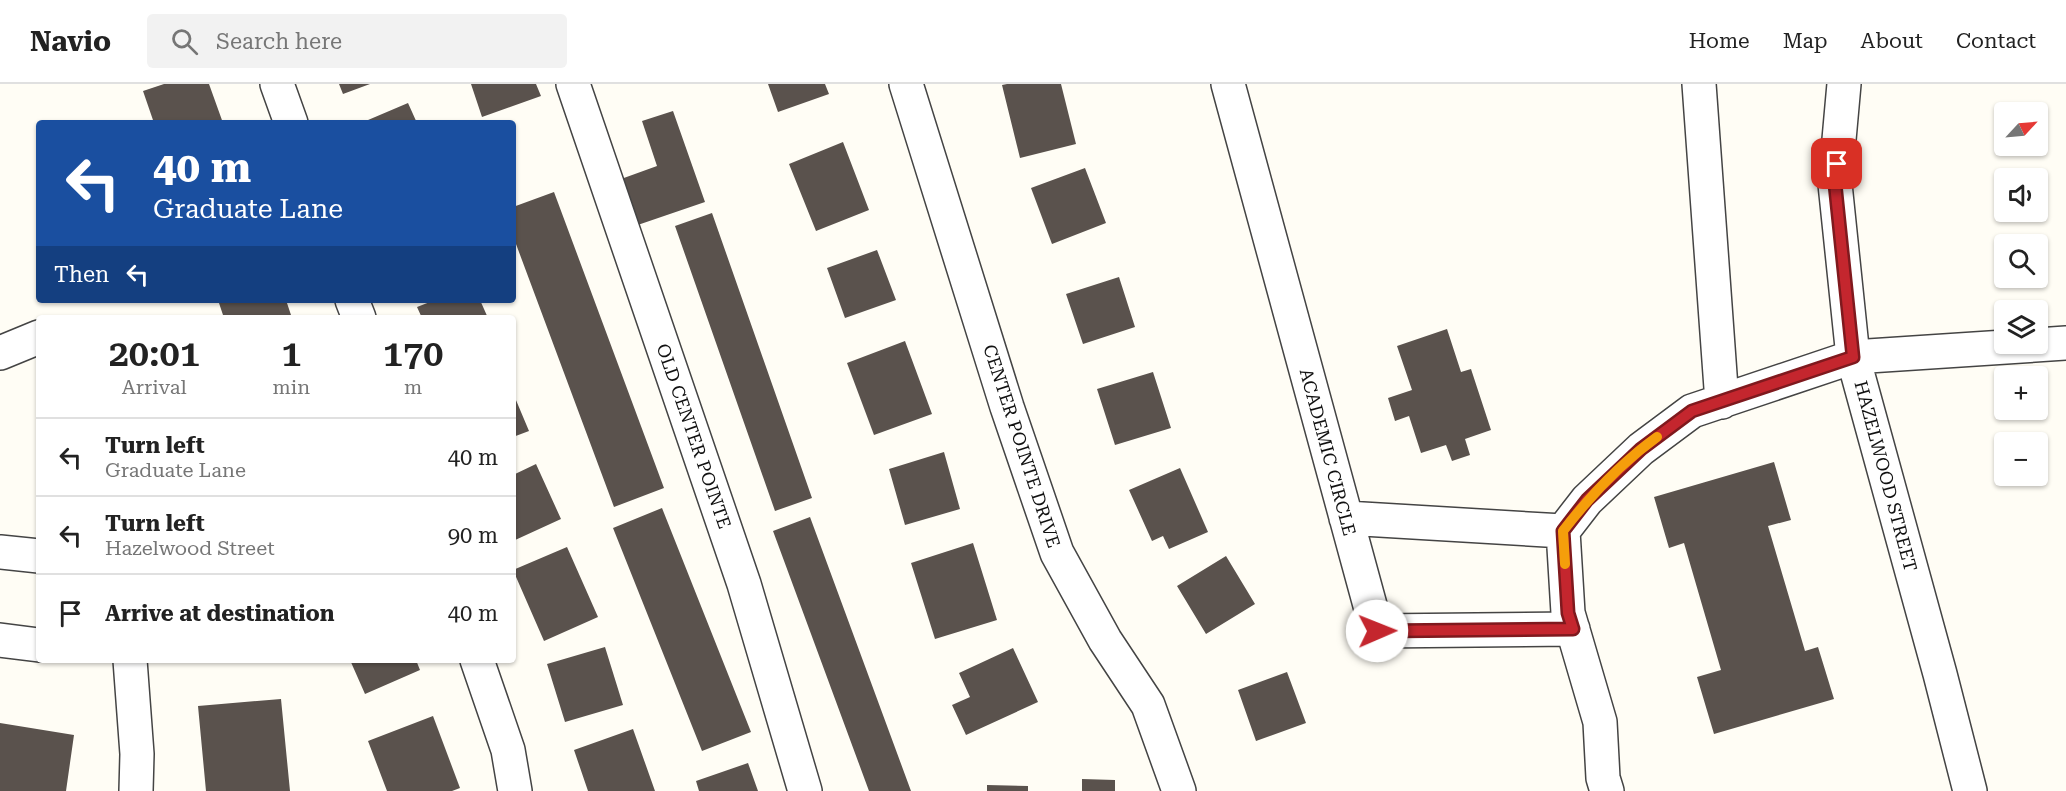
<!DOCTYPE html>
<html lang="en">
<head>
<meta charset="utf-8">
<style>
  body { margin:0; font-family:"Roboto Serif",serif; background:#f2f2f2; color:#222; height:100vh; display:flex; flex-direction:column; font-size:22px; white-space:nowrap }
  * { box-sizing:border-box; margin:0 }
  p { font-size:20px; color:#767676 }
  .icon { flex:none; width:33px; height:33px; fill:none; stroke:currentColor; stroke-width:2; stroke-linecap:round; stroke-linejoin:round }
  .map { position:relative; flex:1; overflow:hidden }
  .drawer { position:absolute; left:36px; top:231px; width:480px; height:348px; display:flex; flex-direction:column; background:#fff; border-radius:6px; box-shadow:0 2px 4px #0004 }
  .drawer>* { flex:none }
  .guide { position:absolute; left:36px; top:36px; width:480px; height:183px; border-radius:6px; box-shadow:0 2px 4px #0004; background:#1a4fa0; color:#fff; overflow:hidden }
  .needle { width:39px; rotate:64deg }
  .buttons { position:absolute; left:1994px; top:18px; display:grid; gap:12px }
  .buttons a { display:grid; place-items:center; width:54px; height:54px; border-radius:6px; background:#fff; box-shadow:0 2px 4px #0004; font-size:30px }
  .pin { position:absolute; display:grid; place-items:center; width:51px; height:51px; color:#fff; margin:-26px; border-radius:12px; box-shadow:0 3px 9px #0006 }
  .me { position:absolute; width:66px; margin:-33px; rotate:89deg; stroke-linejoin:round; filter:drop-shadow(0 0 4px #0008) }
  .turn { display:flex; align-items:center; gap:21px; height:126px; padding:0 18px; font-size:27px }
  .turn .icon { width:78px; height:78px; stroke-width:2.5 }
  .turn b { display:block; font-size:42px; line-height:51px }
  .then { display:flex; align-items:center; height:57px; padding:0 18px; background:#0003; gap:12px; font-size:22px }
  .eta { display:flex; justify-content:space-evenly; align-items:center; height:102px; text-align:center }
  .eta b { font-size:36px; font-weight:600; line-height:42px }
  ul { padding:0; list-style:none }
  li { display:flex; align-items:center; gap:18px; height:78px; padding:0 18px; border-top:2px solid #e0e0e0 }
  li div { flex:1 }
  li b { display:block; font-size:22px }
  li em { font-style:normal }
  header { display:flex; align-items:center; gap:36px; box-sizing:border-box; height:84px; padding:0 30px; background:#fff; border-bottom:2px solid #e0e0e0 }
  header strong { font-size:28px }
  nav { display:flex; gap:33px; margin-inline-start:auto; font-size:21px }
  .search { width:420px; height:54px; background:#f2f2f2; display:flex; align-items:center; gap:15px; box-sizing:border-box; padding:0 21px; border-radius:6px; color:#767676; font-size:22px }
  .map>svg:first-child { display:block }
  .building { fill:#5a524d }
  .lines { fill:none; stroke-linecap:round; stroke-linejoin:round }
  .minor-casing { stroke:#444; stroke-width:36 }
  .minor { stroke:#fff; stroke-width:33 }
  .route-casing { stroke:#7f191e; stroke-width:15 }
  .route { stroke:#c4262e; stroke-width:10 }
  .slow { stroke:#f59e0b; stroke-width:10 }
  .labels { text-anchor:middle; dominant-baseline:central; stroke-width:6; stroke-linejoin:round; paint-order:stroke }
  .street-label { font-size:18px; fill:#111; stroke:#fff }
</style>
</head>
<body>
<header>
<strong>Navio</strong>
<div class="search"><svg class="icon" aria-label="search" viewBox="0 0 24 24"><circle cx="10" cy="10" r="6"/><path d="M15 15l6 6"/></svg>Search here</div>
<nav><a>Home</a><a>Map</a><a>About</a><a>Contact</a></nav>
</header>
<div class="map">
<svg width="2066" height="707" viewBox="0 0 2066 707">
  <rect width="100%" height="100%" fill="#fffdf5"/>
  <path class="building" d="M 164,0 L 209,0 L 223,39 L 154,39 L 143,7 Z
    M 339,0 L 370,0 L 343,10 Z
    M 471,0 L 536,0 L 541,12 L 482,33 Z
    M 768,0 L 825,0 L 829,10 L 778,28 Z
    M 1007,0 L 1061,0 L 1076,60 L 1020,74 L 1002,1 Z
    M 408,19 L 417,39 L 361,39 Z
    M 673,27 L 705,118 L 626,145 L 610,99 L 657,82 L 642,37 Z
    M 843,58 L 869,126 L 816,147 L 789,80 Z
    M 1085,84 L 1106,139 L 1052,160 L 1031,104 Z
    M 554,108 L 664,404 L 614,423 L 513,152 L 513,123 Z
    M 712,129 L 812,414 L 775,427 L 675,142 Z
    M 877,166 L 896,216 L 845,234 L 827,184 Z
    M 1119,193 L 1135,243 L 1083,260 L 1066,210 Z
    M 218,216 L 286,216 L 292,234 L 224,234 Z
    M 435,216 L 480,216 L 488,234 L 422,234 L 417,223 Z
    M 1447,245 L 1461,288 L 1471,285 L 1491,346 L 1465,355 L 1470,371 L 1452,377 L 1446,361 L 1421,369 L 1409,332 L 1395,337 L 1388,314 L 1412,306 L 1397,262 Z
    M 905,257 L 932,330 L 874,351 L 847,279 Z
    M 1153,288 L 1171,344 L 1115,361 L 1097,305 Z
    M 513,309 L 529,347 L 513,353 Z
    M 944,368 L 960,425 L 905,441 L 889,385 Z
    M 1774,378 L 1791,436 L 1768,442 L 1805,567 L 1818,563 L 1834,615 L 1714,650 L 1697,593 L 1721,586 L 1684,459 L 1669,464 L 1654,413 Z
    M 536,380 L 561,435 L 513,457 L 513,391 Z
    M 1180,384 L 1208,448 L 1169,465 L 1163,452 L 1152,457 L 1129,406 Z
    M 662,424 L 751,648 L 702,667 L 613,444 Z
    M 810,433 L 911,707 L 869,707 L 773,447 Z
    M 973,459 L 997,536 L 935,555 L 911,479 Z
    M 567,463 L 598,533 L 544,557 L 513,486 Z
    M 1226,472 L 1255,520 L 1206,550 L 1177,502 Z
    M 605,563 L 623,621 L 565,638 L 547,580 Z
    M 1013,564 L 1038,618 L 966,651 L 952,621 L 970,613 L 959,589 Z
    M 350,576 L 416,576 L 420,586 L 365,610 Z
    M 1287,588 L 1306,639 L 1256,657 L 1238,606 Z
    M 281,615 L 290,707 L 206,707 L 198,622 Z
    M 433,632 L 460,704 L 452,707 L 387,707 L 368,657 Z
    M 0,639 L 74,651 L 66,707 L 0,707 Z
    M 633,645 L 655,707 L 588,707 L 574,666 Z
    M 748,679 L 758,707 L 699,707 L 696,697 Z
    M 1082,695 L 1115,696 L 1115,707 L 1082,707 Z
    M 987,701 L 1028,702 L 1028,707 L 987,707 Z"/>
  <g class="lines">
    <g class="minor-casing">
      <path id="minor" d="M 277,0 L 291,39
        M 573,0 L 744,500 L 805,707
        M 906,0 L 1007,323 L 1057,469 L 1105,556 L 1148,621 L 1179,707
        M 1228,0 L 1377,547 L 1573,545
        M 1699,0 L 1722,318
        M 1844,0 L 1835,100 L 1853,273 L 1940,590 L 1970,707
        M 352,216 L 359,234
        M 0,269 L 39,253
        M 1346,434 L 1563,447
        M 0,468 L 39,472
        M 0,556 L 39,561
        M 130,576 L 137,670 L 136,707
        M 477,576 L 508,666 L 515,707
        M 1607,707 L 1603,694 L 1600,638 L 1568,529 L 1563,447 L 1587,416 L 1641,365 L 1692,327 L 1853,273 L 2066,259"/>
    </g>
    <use href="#minor" class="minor"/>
  </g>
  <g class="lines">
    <g class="route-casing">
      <path id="route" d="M 1377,547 L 1573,545 L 1568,529 L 1563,447 L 1587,416 L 1641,365 L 1692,327 L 1853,273 L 1835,100 L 1837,80"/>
    </g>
    <use href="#route" class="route"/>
    <path class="slow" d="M 1565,480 L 1563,447 C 1590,412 1621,379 1657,353"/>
  </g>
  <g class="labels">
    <g class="street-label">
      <text transform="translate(694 352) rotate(71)">OLD CENTER POINTE</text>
      <text transform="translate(1022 362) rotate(72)">CENTER POINTE DRIVE</text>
      <text transform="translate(1328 368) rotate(75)">ACADEMIC CIRCLE</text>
      <text transform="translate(1886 392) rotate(75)">HAZELWOOD STREET</text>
    </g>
  </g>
</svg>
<div class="buttons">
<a><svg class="needle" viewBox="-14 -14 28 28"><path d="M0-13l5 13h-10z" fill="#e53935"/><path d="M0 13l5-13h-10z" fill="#767676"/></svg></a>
<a><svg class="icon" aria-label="sound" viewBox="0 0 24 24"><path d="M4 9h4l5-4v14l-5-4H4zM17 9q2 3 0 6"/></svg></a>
<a><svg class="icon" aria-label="search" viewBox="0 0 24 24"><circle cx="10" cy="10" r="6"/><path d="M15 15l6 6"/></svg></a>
<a><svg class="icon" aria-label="layers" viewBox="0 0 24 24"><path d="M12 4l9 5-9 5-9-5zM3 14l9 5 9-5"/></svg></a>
<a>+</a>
<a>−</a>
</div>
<div class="pin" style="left:1837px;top:80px;background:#d93025"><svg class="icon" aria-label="arrive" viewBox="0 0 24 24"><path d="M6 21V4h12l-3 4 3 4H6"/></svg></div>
<svg class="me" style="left:1377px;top:547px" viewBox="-20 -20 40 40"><circle r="19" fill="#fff"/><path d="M0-13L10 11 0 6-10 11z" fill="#c4262e"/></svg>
<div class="guide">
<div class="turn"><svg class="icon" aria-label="left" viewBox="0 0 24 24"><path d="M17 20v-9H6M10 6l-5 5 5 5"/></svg><div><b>40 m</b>Graduate Lane</div></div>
<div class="then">Then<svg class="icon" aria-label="left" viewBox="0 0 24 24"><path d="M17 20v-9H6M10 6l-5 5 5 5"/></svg></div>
</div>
<section class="drawer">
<div class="eta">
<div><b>20:01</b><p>Arrival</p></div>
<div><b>1</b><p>min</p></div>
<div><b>170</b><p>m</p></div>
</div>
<ul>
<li><svg class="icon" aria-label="left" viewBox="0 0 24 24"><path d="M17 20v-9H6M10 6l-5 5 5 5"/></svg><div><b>Turn left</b><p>Graduate Lane</p></div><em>40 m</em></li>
<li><svg class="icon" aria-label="left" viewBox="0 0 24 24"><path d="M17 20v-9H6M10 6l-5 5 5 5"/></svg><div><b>Turn left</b><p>Hazelwood Street</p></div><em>90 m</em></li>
<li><svg class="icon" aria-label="arrive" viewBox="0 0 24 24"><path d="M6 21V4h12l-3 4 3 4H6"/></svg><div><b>Arrive at destination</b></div><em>40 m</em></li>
</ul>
</section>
</div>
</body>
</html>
